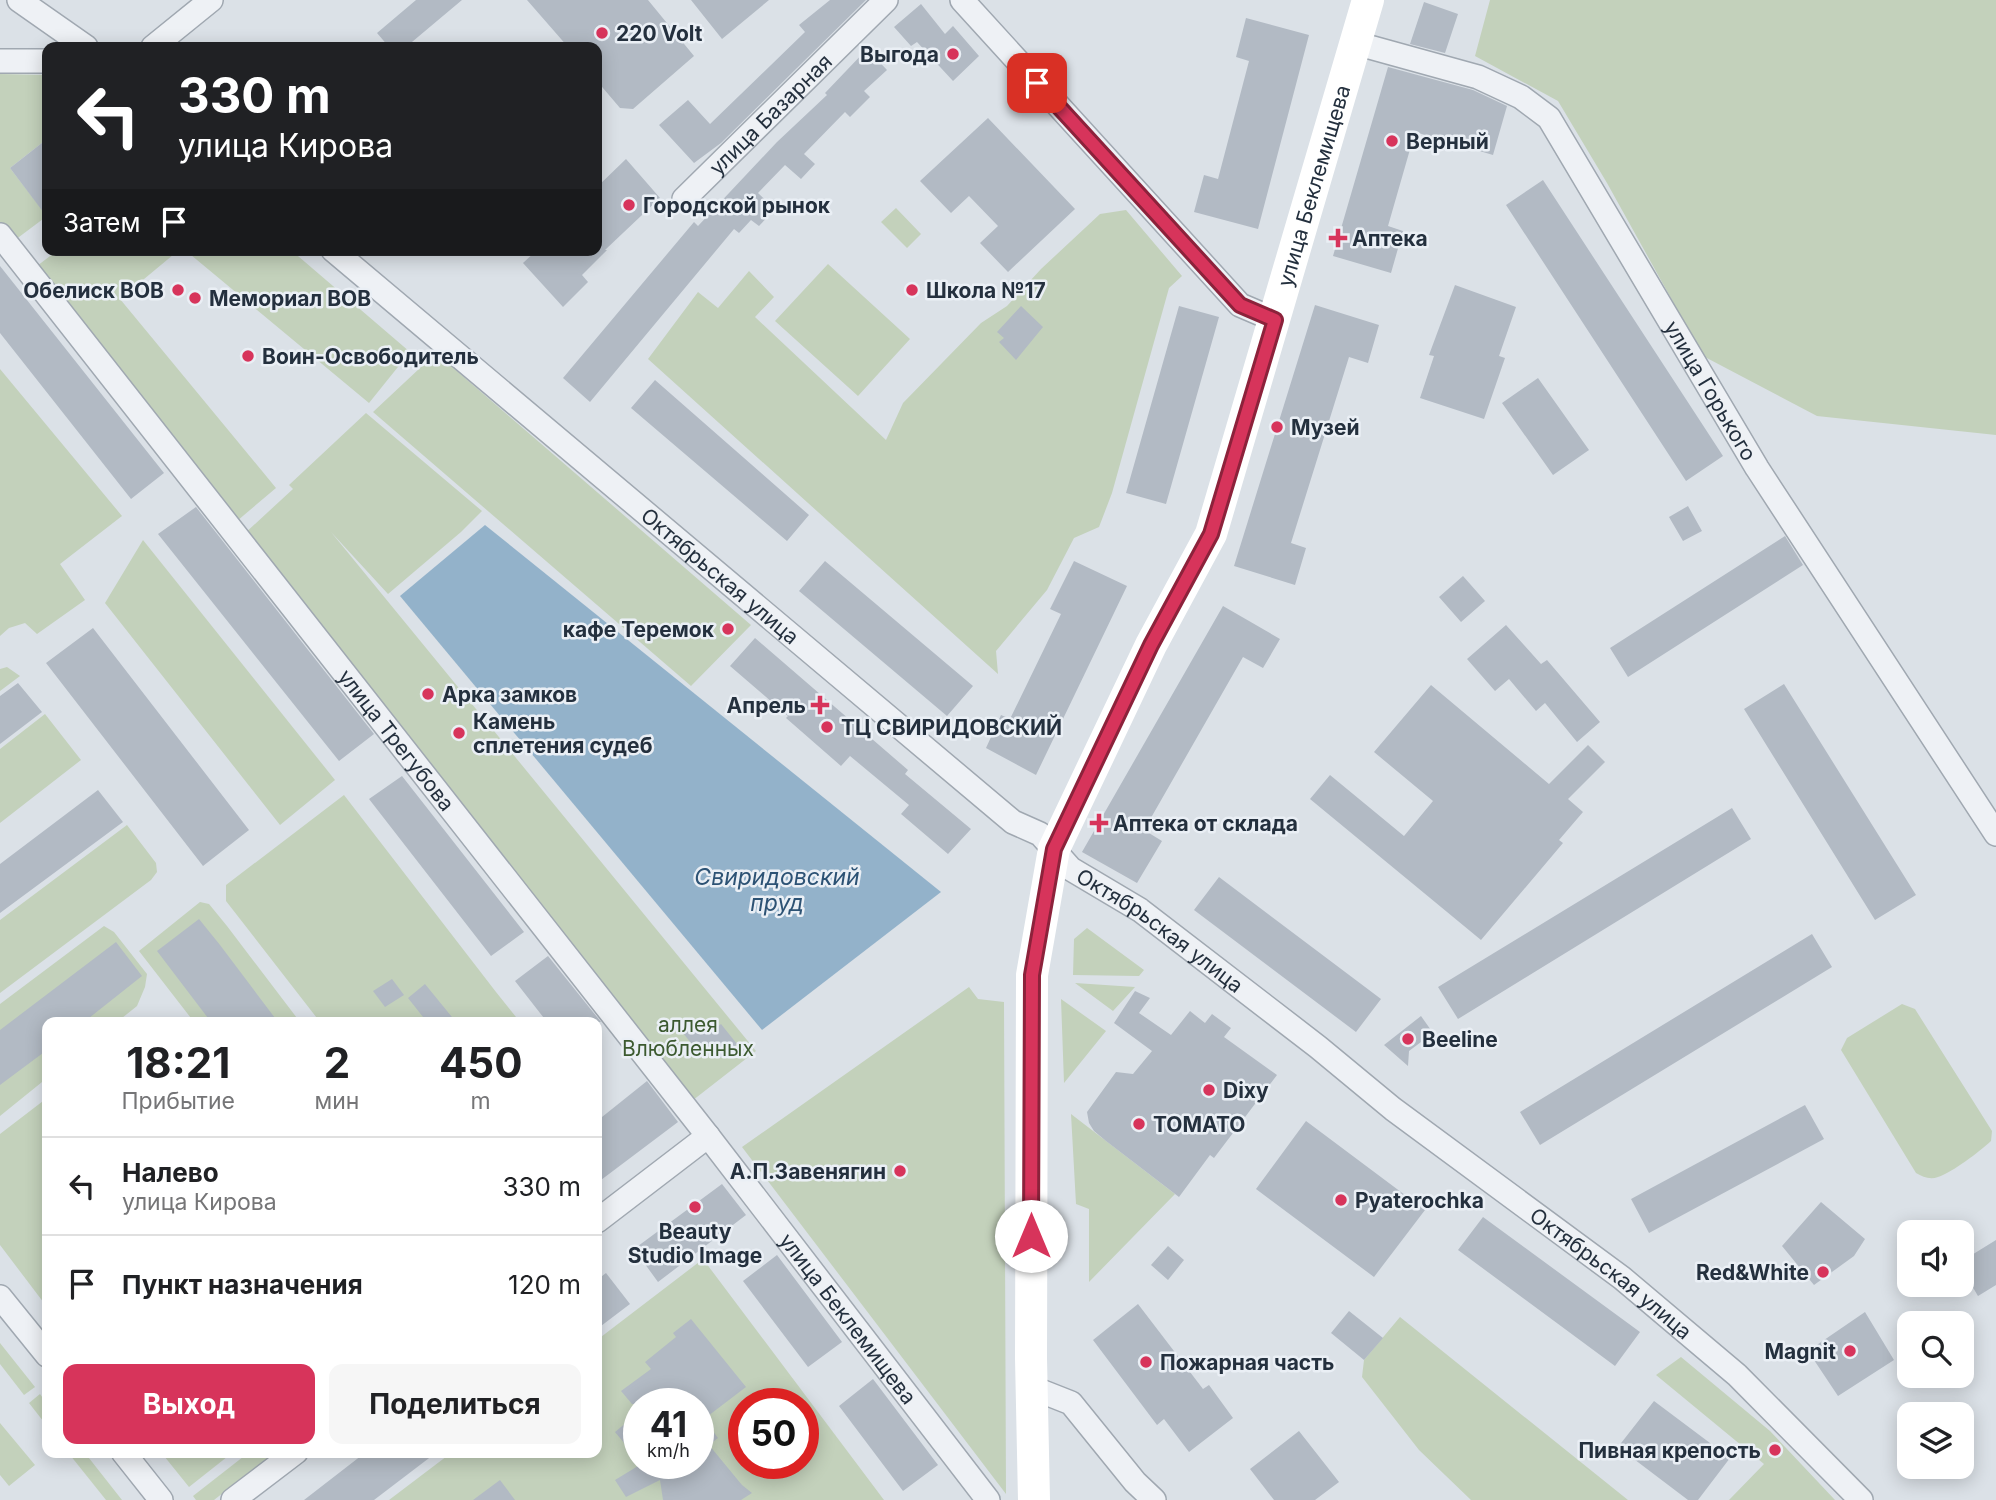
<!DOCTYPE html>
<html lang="ru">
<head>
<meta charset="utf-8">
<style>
  body { margin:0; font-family:Inter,sans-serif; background:#f6f6f6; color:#202124; height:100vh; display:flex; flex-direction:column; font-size:26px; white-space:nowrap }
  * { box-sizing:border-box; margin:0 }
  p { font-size:23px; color:#757577 }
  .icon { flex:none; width:38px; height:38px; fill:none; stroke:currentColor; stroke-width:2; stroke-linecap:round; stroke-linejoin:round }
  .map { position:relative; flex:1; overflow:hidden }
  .details { position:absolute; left:42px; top:1017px; width:560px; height:441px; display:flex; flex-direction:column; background:#fff; border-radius:14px; box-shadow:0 4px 18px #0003 }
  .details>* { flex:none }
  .banner { position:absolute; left:42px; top:42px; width:560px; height:214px; border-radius:14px; box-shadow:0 4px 18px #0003; background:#202124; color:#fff; overflow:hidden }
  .buttons { position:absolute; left:1897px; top:1220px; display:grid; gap:14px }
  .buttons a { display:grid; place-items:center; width:77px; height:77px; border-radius:14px; background:#fff; box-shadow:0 4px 18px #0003; font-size:35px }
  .speed { position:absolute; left:623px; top:1388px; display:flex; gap:14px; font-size:35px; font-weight:700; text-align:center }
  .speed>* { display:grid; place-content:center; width:91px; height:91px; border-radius:50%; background:#fff; box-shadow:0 4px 18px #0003; line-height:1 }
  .speed small { font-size:18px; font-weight:400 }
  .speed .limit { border:10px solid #d22; background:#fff; color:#111 }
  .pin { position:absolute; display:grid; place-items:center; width:60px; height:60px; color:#fff; margin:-30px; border-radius:14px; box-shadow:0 4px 10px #0006 }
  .me { position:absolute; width:77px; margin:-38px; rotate:0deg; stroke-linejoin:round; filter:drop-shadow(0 0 5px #0008) }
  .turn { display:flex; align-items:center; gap:24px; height:147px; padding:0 21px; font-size:32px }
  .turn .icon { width:91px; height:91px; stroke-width:2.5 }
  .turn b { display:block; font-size:49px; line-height:60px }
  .then { display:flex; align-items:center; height:66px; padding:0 21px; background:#0003; gap:14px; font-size:26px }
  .eta { display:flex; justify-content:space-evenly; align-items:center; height:119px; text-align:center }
  .eta b { font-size:42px; font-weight:700; line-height:49px }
  .button { display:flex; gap:14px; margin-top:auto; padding:14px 21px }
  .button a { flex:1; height:80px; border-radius:14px; background:#d7345b; color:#fff; font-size:28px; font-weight:700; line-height:80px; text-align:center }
  .button a+a { background:#f6f6f6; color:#202124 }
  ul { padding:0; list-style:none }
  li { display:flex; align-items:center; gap:21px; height:98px; padding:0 21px; border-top:2px solid #e0e0e0 }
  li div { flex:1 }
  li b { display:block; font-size:26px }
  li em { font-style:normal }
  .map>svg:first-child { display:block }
  .green { fill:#c3d1bb; fill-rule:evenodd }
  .water { fill:#93b2ca }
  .building { fill:#b2bac4 }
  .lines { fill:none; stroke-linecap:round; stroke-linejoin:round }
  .street-casing { stroke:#a0a8b1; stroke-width:26 }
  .street { stroke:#eef1f5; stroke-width:23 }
  .secondary { stroke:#fff; stroke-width:32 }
  .route-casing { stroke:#8c223b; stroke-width:18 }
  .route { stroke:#d7345b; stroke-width:12 }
  .poi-dot { fill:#d7345b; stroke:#eaeff5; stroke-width:2.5 }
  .labels { text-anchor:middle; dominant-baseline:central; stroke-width:5; stroke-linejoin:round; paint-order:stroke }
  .poi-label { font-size:21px; font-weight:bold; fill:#24303e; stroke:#eaeff5; text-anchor:start }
  .street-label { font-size:21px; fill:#24303e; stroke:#eaeff5 }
  .park-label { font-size:21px; fill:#3c5a30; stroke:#eaeff5 }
  .water-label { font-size:23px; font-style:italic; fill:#2c5274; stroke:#eaeff5 }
</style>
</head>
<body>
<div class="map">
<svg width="1996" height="1500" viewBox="0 0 1996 1500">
  <rect width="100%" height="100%" fill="#dbe1e7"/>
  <path class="green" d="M 1490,0 L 1996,0 L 1996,435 L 1817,416 L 1703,356 L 1607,183 L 1558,101 L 1475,56 Z
    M 0,74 L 47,75 L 47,139 L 10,168 L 47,216 L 11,243 L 0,229 Z
    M 896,208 L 921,234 L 907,248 L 881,222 Z
    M 1126,210 L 1182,276 L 1169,288 L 1112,493 L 1099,527 L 1074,538 L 1047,590 L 996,651 L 998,674 L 648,359 L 698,292 L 718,308 L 749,271 L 774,297 L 755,317 L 886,440 L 903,403 L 981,323 L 1007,306 L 1041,269 L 1100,214 Z
    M 58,250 L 179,250 L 120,299 L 276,488 L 237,521 L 33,269 Z
    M 185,250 L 291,250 L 410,352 L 369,403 Z
    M 828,264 L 910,339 L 858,396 L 775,321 Z
    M 436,353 L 751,625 L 691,686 L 373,412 Z
    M 0,369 L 122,516 L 60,564 L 85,600 L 37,634 L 25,623 L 9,628 L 0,636 Z
    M 366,413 L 482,511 L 461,532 L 388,594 L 331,532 L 756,1051 L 688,1104 L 243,535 L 293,489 L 289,485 Z
    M 143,540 L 335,780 L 280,825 L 105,603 Z
    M 7,667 L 20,676 L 0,691 L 0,669 Z
    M 45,714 L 81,760 L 0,823 L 0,749 Z
    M 344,795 L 496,992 L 520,1022 L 320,1022 L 226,901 L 226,885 Z
    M 127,825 L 156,863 L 157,872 L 151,880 L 0,993 L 0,920 Z
    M 200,902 L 209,904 L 227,926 L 300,1022 L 194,1022 L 139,951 Z
    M 104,926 L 114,932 L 147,974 L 145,987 L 137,1006 L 117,1022 L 47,1022 L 47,1078 L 0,1116 L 0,1004 Z
    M 1087,928 L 1144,970 L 1139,976 L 1073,975 L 1074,939 Z
    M 1075,983 L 1135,987 L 1113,1011 Z
    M 969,987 L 978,999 L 1004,1002 L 1006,1494 L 742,1147 Z
    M 1061,999 L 1106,1031 L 1064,1083 Z
    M 1902,1004 L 1915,1009 L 1992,1131 L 1991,1141 C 1979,1152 1953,1172 1938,1177 C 1930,1180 1923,1177 1916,1173 L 1841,1050 L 1847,1038 Z
    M 47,1098 L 47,1307 L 0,1245 L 0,1134 Z
    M 1071,1114 L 1175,1194 L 1089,1282 L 1089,1209 L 1076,1204 Z
    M 703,1259 L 884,1500 L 389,1500 L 451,1453 L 597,1452 L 597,1340 ZM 639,1404 L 698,1404 L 698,1463 L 639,1463 ZM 744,1404 L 803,1404 L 803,1463 L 744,1463 Z
    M 1400,1317 L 1628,1500 L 1471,1500 L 1419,1450 L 1362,1377 L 1364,1360 Z
    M 0,1343 L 35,1387 L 24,1395 L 0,1364 Z
    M 1681,1357 L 1770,1431 L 1835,1500 L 1729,1500 L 1764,1464 L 1656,1375 Z
    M 40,1394 L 47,1404 L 47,1426 L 29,1403 Z
    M 0,1423 L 35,1465 L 9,1486 L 0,1475 Z
    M 73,1452 L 85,1453 L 122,1500 L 106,1500 L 70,1455 Z
    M 168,1453 L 168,1452 L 232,1453 L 189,1487 L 164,1456 Z
    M 248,1453 L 274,1453 L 214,1500 L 196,1500 L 193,1496 Z"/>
  <path class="water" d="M 485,525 L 941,892 L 762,1030 L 400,596 Z"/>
  <path class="building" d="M 416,0 L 462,0 L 406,47 L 389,47 L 377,33 Z
    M 527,0 L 648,0 L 694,56 L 633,109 L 620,108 L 597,81 L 597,47 L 568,47 Z
    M 691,0 L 769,0 L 722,39 Z
    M 830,0 L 866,0 L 721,143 L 694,163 L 659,125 L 688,100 L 710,124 L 805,32 L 799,25 Z
    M 1424,2 L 1458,14 L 1445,53 L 1410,44 Z
    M 921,4 L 945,34 L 953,26 L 979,56 L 953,81 L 917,42 L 911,46 L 894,27 Z
    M 1246,18 L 1309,35 L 1258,229 L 1194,212 L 1204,175 L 1218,179 L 1249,61 L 1236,57 Z
    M 867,49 L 887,70 L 864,91 L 870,97 L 850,117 L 845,112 L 804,154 L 815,164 L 801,179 L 785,165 L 758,193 L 775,209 L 759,226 L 751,220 L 739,233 L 734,229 L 590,402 L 563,378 L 694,222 L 698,226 L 777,142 L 827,95 L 825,93 Z
    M 1388,67 L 1473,90 L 1507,106 L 1493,155 L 1415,132 L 1388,226 L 1403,231 L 1391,273 L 1333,256 Z
    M 988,118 L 1075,209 L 1008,272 L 980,243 L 998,226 L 969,196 L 951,213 L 920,181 Z
    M 47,139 L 47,217 L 10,168 Z
    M 626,159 L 660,198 L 605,250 L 607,250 L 582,275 L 588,282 L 563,307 L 523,263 L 537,250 L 597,250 L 597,187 Z
    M 1543,180 L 1723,456 L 1686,481 L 1506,205 Z
    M 0,266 L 164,473 L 131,499 L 0,333 Z
    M 1455,285 L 1516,307 L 1499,356 L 1505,358 L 1484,419 L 1420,398 L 1434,356 L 1429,355 Z
    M 1315,305 L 1379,325 L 1368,363 L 1349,357 L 1291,543 L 1306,548 L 1295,585 L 1234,566 Z
    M 1021,306 L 1043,327 L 1016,360 L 999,342 L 1004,338 L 997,332 Z
    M 1179,306 L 1219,317 L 1166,504 L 1126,493 Z
    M 1538,378 L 1589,450 L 1553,475 L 1502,403 Z
    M 655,380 L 809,515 L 787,541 L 631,408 Z
    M 1688,506 L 1702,531 L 1683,541 L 1669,517 Z
    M 196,507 L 374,734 L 339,761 L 158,534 Z
    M 1785,536 L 1803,565 L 1628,677 L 1610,648 Z
    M 825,561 L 973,686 L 947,716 L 799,591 Z
    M 1074,561 L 1127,586 L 1036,775 L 986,748 L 1001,715 L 1010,719 L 1061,614 L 1050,609 Z
    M 1463,576 L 1485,601 L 1461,622 L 1439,597 Z
    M 1223,606 L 1280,639 L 1263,668 L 1243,657 L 1144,830 L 1162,841 L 1137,883 L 1082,852 Z
    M 1506,625 L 1541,664 L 1547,660 L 1600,722 L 1577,742 L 1545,703 L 1536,711 L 1509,679 L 1495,691 L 1467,659 Z
    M 93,628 L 249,830 L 203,866 L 46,663 Z
    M 755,638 L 908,770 L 905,774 L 971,829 L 948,854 L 901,814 L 909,805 L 850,756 L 841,766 L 786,718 L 788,716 L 730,666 Z
    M 18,683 L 42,712 L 0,744 L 0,696 Z
    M 1784,684 L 1916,895 L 1875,920 L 1744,709 Z
    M 1431,685 L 1549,784 L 1588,745 L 1605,762 L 1568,799 L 1583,812 L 1559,840 L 1563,843 L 1481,940 L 1310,799 L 1330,775 L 1404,836 L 1433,801 L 1374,752 Z
    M 402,776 L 524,932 L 491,956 L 369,799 Z
    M 98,790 L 123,822 L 0,913 L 0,864 Z
    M 1732,808 L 1751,839 L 1458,1019 L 1438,987 Z
    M 1219,877 L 1381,999 L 1356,1032 L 1194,910 Z
    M 199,919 L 220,945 L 278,1022 L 211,1022 L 157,951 Z
    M 1812,934 L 1832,967 L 1540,1145 L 1520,1112 Z
    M 116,942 L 142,976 L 84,1022 L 47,1022 L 47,1050 L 0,1085 L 0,1030 Z
    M 548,956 L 601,1022 L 547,1022 L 515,981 Z
    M 392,979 L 404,995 L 385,1007 L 373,991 Z
    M 425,984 L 456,1022 L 427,1022 L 408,998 Z
    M 1135,991 L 1150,998 L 1139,1013 L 1171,1035 L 1190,1011 L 1205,1023 L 1212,1014 L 1231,1028 L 1224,1037 L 1277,1075 L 1214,1158 L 1210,1155 L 1179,1197 L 1106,1141 L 1094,1131 L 1089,1123 L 1087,1112 L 1116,1072 L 1133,1074 L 1152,1051 L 1114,1023 Z
    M 1421,1016 L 1433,1033 L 1409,1051 L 1408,1066 L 1384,1045 Z
    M 698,1021 L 709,1034 L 721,1024 L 737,1044 L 720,1058 L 714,1049 L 703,1058 L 683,1033 Z
    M 647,1081 L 678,1122 L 597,1183 L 597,1121 Z
    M 1805,1105 L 1824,1139 L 1649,1233 L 1631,1199 Z
    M 1306,1121 L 1425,1210 L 1374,1277 L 1256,1189 Z
    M 722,1184 L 746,1215 L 658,1282 L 634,1249 Z
    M 1821,1202 L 1865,1239 L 1854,1256 L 1814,1285 L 1782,1246 Z
    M 1483,1217 L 1640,1332 L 1615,1366 L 1458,1250 Z
    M 1996,1240 L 1996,1285 L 1978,1296 L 1962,1269 L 1962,1261 Z
    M 1168,1246 L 1184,1260 L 1168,1280 L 1151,1265 Z
    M 777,1255 L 842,1342 L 808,1367 L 743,1281 Z
    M 606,1273 L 630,1304 L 597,1329 L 597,1280 Z
    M 1138,1304 L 1203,1389 L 1209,1385 L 1233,1418 L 1189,1452 L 1164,1419 L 1157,1425 L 1093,1340 Z
    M 1349,1311 L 1383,1338 L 1364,1360 L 1331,1333 Z
    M 1865,1312 L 1894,1360 L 1838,1396 L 1808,1351 Z
    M 691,1319 L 746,1387 L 704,1419 L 718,1438 L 709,1445 L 742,1485 L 752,1493 L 741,1500 L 663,1500 L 660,1480 L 626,1497 L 615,1480 L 643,1463 L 698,1463 L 698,1404 L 632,1404 L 621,1391 L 651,1369 L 645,1362 L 676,1337 L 673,1333 Z
    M 873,1379 L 938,1465 L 903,1491 L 839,1406 Z
    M 1654,1401 L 1730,1458 L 1698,1500 L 1688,1500 L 1618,1447 Z
    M 639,1412 L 639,1461 L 615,1432 Z
    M 1299,1431 L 1339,1482 L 1315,1500 L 1274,1500 L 1250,1469 Z
    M 366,1452 L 437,1452 L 374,1500 L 304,1500 Z
    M 500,1480 L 515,1500 L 473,1500 Z"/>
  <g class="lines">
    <g class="street-casing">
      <g id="street">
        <path d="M 19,0 L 86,47"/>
        <path d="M 962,0 L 1240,305 L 1275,320"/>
        <path id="s1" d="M 1355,43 L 1478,77 L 1521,97 L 1549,118 L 1757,468 L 1996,834"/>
        <path d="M 153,47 L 211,0"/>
        <path d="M 0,61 L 47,61"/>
        <path id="s2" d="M 684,199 L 886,0"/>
        <path id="s3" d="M 0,235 L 708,1136 L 988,1500"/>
        <path id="s4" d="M 333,250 L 1013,822 L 1040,834 L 1071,869 L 1140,910 L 1318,1047 L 1393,1109 L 1622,1278 L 1737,1375 L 1861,1500"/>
        <path d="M 597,1221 L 708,1136"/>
        <path d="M 0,1297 L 47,1355"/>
        <path d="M 1033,1388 L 1071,1403 L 1135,1482 L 1154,1500"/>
        <path d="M 123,1452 L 161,1500"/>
        <path d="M 233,1500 L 296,1452"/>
      </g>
    </g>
    <use href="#street" class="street"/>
    <path class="secondary" id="s5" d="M 1034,1500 L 1031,1358 L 1032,975 L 1054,849 L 1151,645 L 1211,534 L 1368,0"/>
  </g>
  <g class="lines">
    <g class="route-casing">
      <path id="route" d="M 1031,1236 L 1032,975 L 1054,849 L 1151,645 L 1211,534 L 1275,320 L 1240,305 L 1037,83"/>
    </g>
    <use href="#route" class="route"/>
  </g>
  <g class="poi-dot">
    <circle cx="602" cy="33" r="7"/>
    <circle cx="953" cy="54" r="7"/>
    <circle cx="1392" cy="141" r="7"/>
    <circle cx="629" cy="205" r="7"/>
    <path d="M1334.5 227.5h7v7h7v7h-7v7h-7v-7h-7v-7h7z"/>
    <circle cx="178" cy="290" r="7"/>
    <circle cx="912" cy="290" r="7"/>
    <circle cx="195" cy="298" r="7"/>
    <circle cx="248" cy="356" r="7"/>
    <circle cx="1277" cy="427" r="7"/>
    <circle cx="728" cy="629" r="7"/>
    <circle cx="428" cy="694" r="7"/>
    <path d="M816.5 694.5h7v7h7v7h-7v7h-7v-7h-7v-7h7z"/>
    <circle cx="827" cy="727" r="7"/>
    <circle cx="459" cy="733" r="7"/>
    <path d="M1095.5 812.5h7v7h7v7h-7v7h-7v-7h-7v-7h7z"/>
    <circle cx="1408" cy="1039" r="7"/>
    <circle cx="1209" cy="1090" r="7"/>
    <circle cx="1139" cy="1124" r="7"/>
    <circle cx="900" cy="1171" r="7"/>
    <circle cx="1341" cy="1200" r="7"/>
    <circle cx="695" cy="1207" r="7"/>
    <circle cx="1823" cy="1272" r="7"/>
    <circle cx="1850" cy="1351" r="7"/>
    <circle cx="1146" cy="1362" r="7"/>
    <circle cx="1775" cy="1450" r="7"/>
  </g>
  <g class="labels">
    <g class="poi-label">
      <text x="616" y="33">220 Volt</text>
      <text x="939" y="54" text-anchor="end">Выгода</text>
      <text x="1406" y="141">Верный</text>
      <text x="643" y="205">Городской рынок</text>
      <text x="1352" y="238">Аптека</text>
      <text x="164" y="290" text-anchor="end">Обелиск ВОВ</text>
      <text x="926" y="290">Школа №17</text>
      <text x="209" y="298">Мемориал ВОВ</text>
      <text x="262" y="356">Воин-Освободитель</text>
      <text x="1291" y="427">Музей</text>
      <text x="714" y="629" text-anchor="end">кафе Теремок</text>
      <text x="442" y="694">Арка замков</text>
      <text x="806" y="705" text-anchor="end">Апрель</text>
      <text x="473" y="721">Камень<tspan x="473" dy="24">сплетения судеб</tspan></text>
      <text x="841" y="727">ТЦ СВИРИДОВСКИЙ</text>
      <text x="1113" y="823">Аптека от склада</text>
      <text x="1422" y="1039">Beeline</text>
      <text x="1223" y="1090">Dixy</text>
      <text x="1153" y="1124">ТОМАТО</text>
      <text x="886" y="1171" text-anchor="end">А.П.Завенягин</text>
      <text x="1355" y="1200">Pyaterochka</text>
      <text x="695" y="1231" text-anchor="middle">Beauty<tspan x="695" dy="24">Studio Image</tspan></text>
      <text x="1809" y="1272" text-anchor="end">Red&amp;White</text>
      <text x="1836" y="1351" text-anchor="end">Magnit</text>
      <text x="1160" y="1362">Пожарная часть</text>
      <text x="1761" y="1450" text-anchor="end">Пивная крепость</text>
    </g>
    <g class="street-label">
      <text stroke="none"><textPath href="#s2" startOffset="121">улица Базарная</textPath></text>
      <text stroke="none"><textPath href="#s5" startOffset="1368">улица Беклемищева</textPath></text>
      <text stroke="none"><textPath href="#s1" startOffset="527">улица Горького</textPath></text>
      <text stroke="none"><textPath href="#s4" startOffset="506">Октябрьская улица</textPath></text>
      <text stroke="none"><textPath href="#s3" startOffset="642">улица Трегубова</textPath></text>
      <text stroke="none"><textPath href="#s4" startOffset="1073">Октябрьская улица</textPath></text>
      <text stroke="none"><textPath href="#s4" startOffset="1640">Октябрьская улица</textPath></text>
      <text stroke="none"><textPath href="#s3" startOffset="1376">улица Беклемищева</textPath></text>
    </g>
    <g class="park-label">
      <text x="688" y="1024">аллея<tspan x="688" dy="24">Влюбленных</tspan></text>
    </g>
    <g class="water-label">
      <text x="777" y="877">Свиридовский<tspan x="777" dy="26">пруд</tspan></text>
    </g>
  </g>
</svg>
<div class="buttons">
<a><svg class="icon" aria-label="sound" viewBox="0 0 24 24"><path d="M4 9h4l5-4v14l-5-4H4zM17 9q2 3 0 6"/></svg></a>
<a><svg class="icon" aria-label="search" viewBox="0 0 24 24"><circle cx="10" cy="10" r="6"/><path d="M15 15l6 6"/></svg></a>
<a><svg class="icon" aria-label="layers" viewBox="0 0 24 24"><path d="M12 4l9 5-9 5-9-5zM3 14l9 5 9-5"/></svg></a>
</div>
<div class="speed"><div>41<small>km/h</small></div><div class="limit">50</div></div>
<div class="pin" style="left:1037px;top:83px;background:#d93025"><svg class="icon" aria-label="arrive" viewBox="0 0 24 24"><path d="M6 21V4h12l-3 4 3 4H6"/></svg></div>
<svg class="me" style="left:1031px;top:1236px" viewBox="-20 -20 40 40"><circle r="19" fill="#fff"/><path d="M0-13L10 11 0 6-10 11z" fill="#d7345b"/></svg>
<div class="banner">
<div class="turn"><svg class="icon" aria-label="left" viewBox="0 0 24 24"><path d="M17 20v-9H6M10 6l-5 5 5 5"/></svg><div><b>330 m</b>улица Кирова</div></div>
<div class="then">Затем<svg class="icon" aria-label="arrive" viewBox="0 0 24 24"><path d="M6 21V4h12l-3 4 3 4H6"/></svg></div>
</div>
<section class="details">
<div class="eta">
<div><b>18:21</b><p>Прибытие</p></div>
<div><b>2</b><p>мин</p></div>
<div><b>450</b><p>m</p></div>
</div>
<ul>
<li><svg class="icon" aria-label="left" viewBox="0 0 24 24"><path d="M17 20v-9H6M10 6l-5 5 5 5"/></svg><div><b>Налево</b><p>улица Кирова</p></div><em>330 m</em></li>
<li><svg class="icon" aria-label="arrive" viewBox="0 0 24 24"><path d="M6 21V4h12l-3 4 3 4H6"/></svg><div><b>Пункт назначения</b></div><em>120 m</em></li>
</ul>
<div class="button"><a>Выход</a><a>Поделиться</a></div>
</section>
</div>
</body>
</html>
